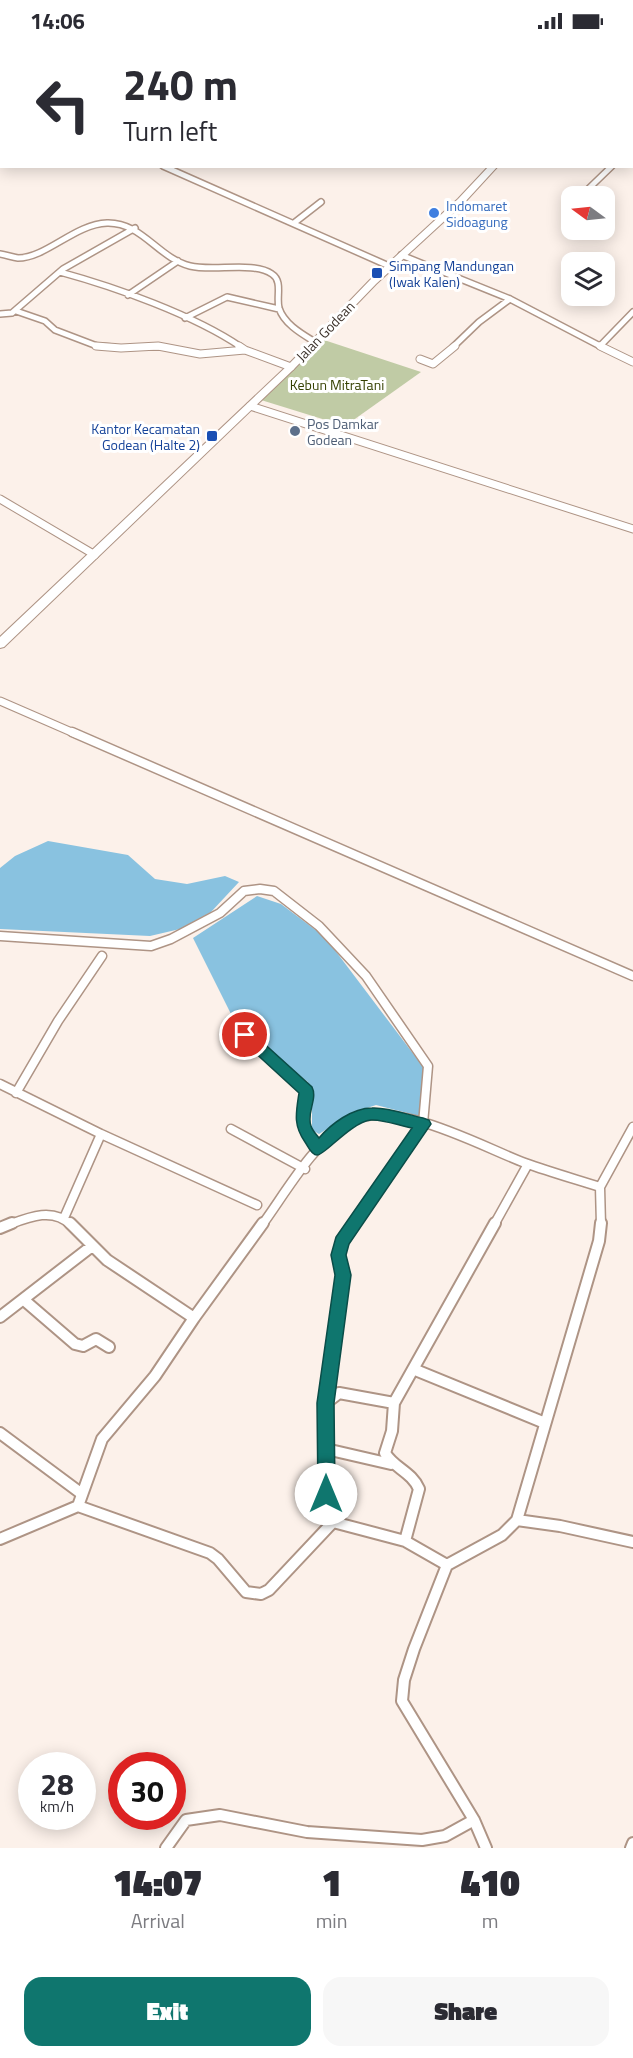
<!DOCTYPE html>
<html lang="en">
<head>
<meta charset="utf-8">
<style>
  body { margin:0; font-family:"Titillium Web",sans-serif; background:#f7f7f7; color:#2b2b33; height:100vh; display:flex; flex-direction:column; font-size:22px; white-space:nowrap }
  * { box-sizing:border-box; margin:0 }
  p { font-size:20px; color:#7c7c81 }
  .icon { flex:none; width:33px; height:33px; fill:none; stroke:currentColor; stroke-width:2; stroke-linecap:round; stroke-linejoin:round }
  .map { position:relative; height:1806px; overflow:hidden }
  .panel { display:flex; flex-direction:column; background:#fff; flex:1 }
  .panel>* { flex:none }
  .top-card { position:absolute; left:0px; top:0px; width:633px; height:126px; box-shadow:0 3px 15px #0003; background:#fff; color:#2b2b33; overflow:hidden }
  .needle { width:39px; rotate:285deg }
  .fabs { position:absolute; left:561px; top:144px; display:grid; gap:12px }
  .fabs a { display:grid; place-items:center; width:54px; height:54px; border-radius:12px; background:#fff; box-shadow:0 3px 15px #0003; font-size:30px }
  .speed { position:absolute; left:18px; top:1710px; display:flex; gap:12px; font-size:30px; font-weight:700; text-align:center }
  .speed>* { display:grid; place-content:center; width:78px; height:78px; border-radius:50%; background:#fff; box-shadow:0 3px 15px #0003; line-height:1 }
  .speed small { font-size:15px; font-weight:400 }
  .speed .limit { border:9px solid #d22; background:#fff; color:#111 }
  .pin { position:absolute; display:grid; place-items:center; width:51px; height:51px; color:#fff; margin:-26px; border:3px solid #fff; border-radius:50%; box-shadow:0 2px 6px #0007 }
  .me { position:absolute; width:66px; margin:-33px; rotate:0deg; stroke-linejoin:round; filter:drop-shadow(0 0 4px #0008) }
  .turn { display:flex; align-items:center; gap:21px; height:126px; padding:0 24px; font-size:27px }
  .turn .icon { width:78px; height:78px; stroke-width:2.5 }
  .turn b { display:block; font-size:42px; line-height:51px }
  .eta { display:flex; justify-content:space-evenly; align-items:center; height:102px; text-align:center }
  .eta b { font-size:36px; font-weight:800; line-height:42px }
  .primary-button { display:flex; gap:12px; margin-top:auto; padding:12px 24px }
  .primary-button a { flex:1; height:69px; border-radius:18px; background:#0f766e; color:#fff; font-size:24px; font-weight:800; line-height:69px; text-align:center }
  .primary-button a+a { background:#f7f7f7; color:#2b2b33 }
  .status { display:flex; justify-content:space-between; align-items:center; height:42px; padding:0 30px; background:#fff; direction:ltr }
  .status svg { height:16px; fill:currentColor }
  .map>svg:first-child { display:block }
  .green { fill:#c0cba5 }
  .water { fill:#89c2e0 }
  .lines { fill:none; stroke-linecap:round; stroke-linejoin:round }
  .street-far3-casing { stroke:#ae9485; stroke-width:8 }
  .street-far2-casing { stroke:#ae9485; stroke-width:9 }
  .street-far1-casing { stroke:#ae9485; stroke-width:11 }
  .street-casing { stroke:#ae9485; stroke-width:14 }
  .primary-casing { stroke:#ae9485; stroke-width:2 }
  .street-far3 { stroke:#fff; stroke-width:5 }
  .street-far2 { stroke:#fff; stroke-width:7 }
  .street-far1 { stroke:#fff; stroke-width:8 }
  .street { stroke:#fff; stroke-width:10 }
  .primary { fill:#fff; fill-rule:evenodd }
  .route { fill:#0f766e; stroke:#0a4d48; stroke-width:1.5 }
  .shop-dot { fill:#3f7fe0; stroke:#fff; stroke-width:2 }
  .transit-dot { fill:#1a4fb4; stroke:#fff; stroke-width:2 }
  .service-dot { fill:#5c6f8a; stroke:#fff; stroke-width:2 }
  .labels { text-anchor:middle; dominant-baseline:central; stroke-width:6; stroke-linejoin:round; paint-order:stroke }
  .far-shop-label { font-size:14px; fill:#366cbe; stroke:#fff; text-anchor:start }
  .far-transit-label { font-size:14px; fill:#164399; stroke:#fff; text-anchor:start }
  .far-street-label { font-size:14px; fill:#3c322b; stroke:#fff }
  .far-park-label { font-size:14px; fill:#344001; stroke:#fff }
  .far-service-label { font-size:14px; fill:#4e5e75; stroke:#fff; text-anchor:start }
</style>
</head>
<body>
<div class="status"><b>14:06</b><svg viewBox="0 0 49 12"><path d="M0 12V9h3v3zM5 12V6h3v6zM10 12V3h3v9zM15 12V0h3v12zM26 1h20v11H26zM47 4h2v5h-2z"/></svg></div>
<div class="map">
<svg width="633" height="1806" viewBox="0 0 633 1806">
  <rect width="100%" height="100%" fill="#fcf1ea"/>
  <path class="green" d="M 324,298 L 421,330 L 345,384 L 261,358 Z"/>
  <path class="water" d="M 48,799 L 128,813 L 155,837 L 187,842 L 225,834 L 239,840 L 211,870 L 180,887 L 150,894 L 0,887 L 0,826 L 15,814 Z
    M 257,854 L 281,862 L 325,895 L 424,1026 L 419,1074 L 376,1063 L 352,1071 L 319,1092 L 312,1088 L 312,1057 L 308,1040 L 253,997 L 233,976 L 193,896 Z"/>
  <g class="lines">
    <g class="street-far3-casing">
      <path id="street-far3" d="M 354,0 L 360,2
        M 334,2 L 336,0
        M 477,2 L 479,0
        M 163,124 L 389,224
        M 581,154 L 612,124
        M 569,166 L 572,163
        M 294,181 L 321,160
        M 0,212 C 6,213 12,215 18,216 C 46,216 75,182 107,181 C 142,180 158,216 190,224 C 213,230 253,219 272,232 C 283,239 276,255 279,266 C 284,282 302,292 315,300
        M 401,213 L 510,257 L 600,304 L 633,270
        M 60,230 C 115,245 194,273 241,305
        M 128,253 L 178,219
        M 16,269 L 45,279 L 55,288 L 97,304 L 111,305
        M 0,272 L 12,271 L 63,227 L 135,186
        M 185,276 L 227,255 L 279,267
        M 600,304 L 602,305
        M 136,305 L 164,305
        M 453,305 L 479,280 L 510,257"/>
    </g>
    <g class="street-far2-casing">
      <path id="street-far2" d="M 96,304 L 121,306 L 158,304 L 200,312 L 245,308 L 291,325
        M 239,304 L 245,308
        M 600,304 L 633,320
        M 420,317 L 433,322 L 455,304
        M 250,364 L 633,487
        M 0,457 L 95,513
        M 0,659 L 76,692"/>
    </g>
    <g class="street-far1-casing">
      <path id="street-far1" d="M 72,690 L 633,934
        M 0,894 L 151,904 L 171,897 L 220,871 L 244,849 L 260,847 L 274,849 L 319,884 L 366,934 L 428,1024 L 423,1082 L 354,1183
        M 230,979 L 307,1049 L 304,1084 L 318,1107
        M 0,1042 L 101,1092 L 257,1163
        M 16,1051 L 58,979 L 102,914
        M 231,1087 L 305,1127
        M 64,1176 L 101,1092
        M 8,1183 C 29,1175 53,1165 71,1183
        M 262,1183 C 286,1150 313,1102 347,1081 C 391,1053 482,1105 525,1121 C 550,1130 575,1137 600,1145
        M 494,1183 L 528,1122
        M 601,1183 L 600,1145 L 633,1085"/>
    </g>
    <g class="street-casing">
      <path id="street" d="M 70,1181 L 107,1218 L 194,1276 L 263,1181
        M 0,1186 L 12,1181
        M 24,1258 L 75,1302 L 83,1304 L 96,1297 L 109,1305
        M 0,1275 L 92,1204
        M 413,1327 L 545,1381
        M 326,1361 L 339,1351 L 394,1361 L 495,1181
        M 394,1361 L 392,1389 L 385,1411 C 394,1426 412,1430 419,1447 L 405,1499
        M 0,1391 L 82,1452
        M 326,1407 L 391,1422
        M 78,1464 L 102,1397 L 155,1334 L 194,1276
        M 517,1478 L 560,1484 L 633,1500
        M 333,1480 L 405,1499 L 447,1523
        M 0,1497 L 78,1464 L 210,1511 L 218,1517 L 246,1550 L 261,1552 L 269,1548 L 333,1480 C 318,1396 331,1316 343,1233 C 336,1206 339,1204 355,1181
        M 166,1806 L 186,1778 L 220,1773 L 307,1790 L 422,1798 L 445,1794 L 474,1778
        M 486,1806 L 474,1778 L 402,1659 L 404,1638 L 414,1607 L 447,1523 L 502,1493 L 517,1478 L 599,1199 L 601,1181
        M 631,1806 L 633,1801"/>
    </g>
    <g class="primary-casing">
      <path id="primary" d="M 614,0 L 623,0 L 622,2 Z
        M 489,124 L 498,124 L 464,161 L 376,242 L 294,327 L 4,605 L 0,606 L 0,595 L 288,323 L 370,238 L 458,157 Z"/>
    </g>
    <use href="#street-far3" class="street-far3"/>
    <use href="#street-far2" class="street-far2"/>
    <use href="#street-far1" class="street-far1"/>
    <use href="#street" class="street"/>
    <use href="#primary" class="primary"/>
  </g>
  <path class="route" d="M 245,987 L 250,989 L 312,1045 C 318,1057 306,1071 311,1084 C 312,1088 316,1092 319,1096 C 331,1082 352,1066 372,1066 C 388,1065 408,1073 423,1076 L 429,1078 L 431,1082 L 349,1202 L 346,1213 L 351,1233 L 334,1361 L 335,1452 L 333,1458 L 326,1460 L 320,1458 L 318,1452 L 317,1361 L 335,1233 L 331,1213 L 336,1195 L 412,1086 C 400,1084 383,1077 371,1078 C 351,1080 324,1114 317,1113 C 311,1113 308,1104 305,1100 C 293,1083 296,1071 299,1051 L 240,997 L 238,993 L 240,989 Z"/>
  <circle class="shop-dot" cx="434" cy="171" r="6"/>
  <g class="transit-dot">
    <rect x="371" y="225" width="12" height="12" rx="3"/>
    <rect x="206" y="388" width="12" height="12" rx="3"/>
  </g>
  <circle class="service-dot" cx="295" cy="389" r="6"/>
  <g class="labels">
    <g class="far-shop-label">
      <text x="446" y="163">Indomaret<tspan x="446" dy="16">Sidoagung</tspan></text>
    </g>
    <g class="far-transit-label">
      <text x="389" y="223">Simpang Mandungan<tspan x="389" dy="16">(Iwak Kalen)</tspan></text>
      <text x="200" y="386" text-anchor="end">Kantor Kecamatan<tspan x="200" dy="16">Godean (Halte 2)</tspan></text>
    </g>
    <g class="far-street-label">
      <text transform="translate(325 289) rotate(-46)">Jalan Godean</text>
    </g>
    <g class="far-park-label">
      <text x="337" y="342">Kebun MitraTani</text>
    </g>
    <g class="far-service-label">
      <text x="307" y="381">Pos Damkar<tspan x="307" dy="16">Godean</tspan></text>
    </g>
  </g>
</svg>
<div class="fabs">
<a><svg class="needle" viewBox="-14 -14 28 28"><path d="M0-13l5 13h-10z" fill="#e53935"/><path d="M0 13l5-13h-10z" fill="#7c7c81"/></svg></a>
<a><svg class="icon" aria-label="layers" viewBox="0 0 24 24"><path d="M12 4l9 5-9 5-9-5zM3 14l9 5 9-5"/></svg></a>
</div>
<div class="speed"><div>28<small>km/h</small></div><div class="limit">30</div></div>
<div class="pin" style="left:245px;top:993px;background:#d93025"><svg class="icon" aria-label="arrive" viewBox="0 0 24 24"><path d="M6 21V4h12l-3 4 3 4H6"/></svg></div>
<svg class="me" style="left:326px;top:1452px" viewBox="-20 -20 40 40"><circle r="19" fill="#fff"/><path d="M0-13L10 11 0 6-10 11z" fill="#0f766e"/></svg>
<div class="top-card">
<div class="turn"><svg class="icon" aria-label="left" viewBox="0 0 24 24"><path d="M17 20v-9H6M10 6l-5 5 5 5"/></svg><div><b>240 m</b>Turn left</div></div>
</div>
</div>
<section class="panel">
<div class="eta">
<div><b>14:07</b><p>Arrival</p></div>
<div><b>1</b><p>min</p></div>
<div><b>410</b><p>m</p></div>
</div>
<div class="primary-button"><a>Exit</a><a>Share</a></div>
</section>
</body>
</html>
